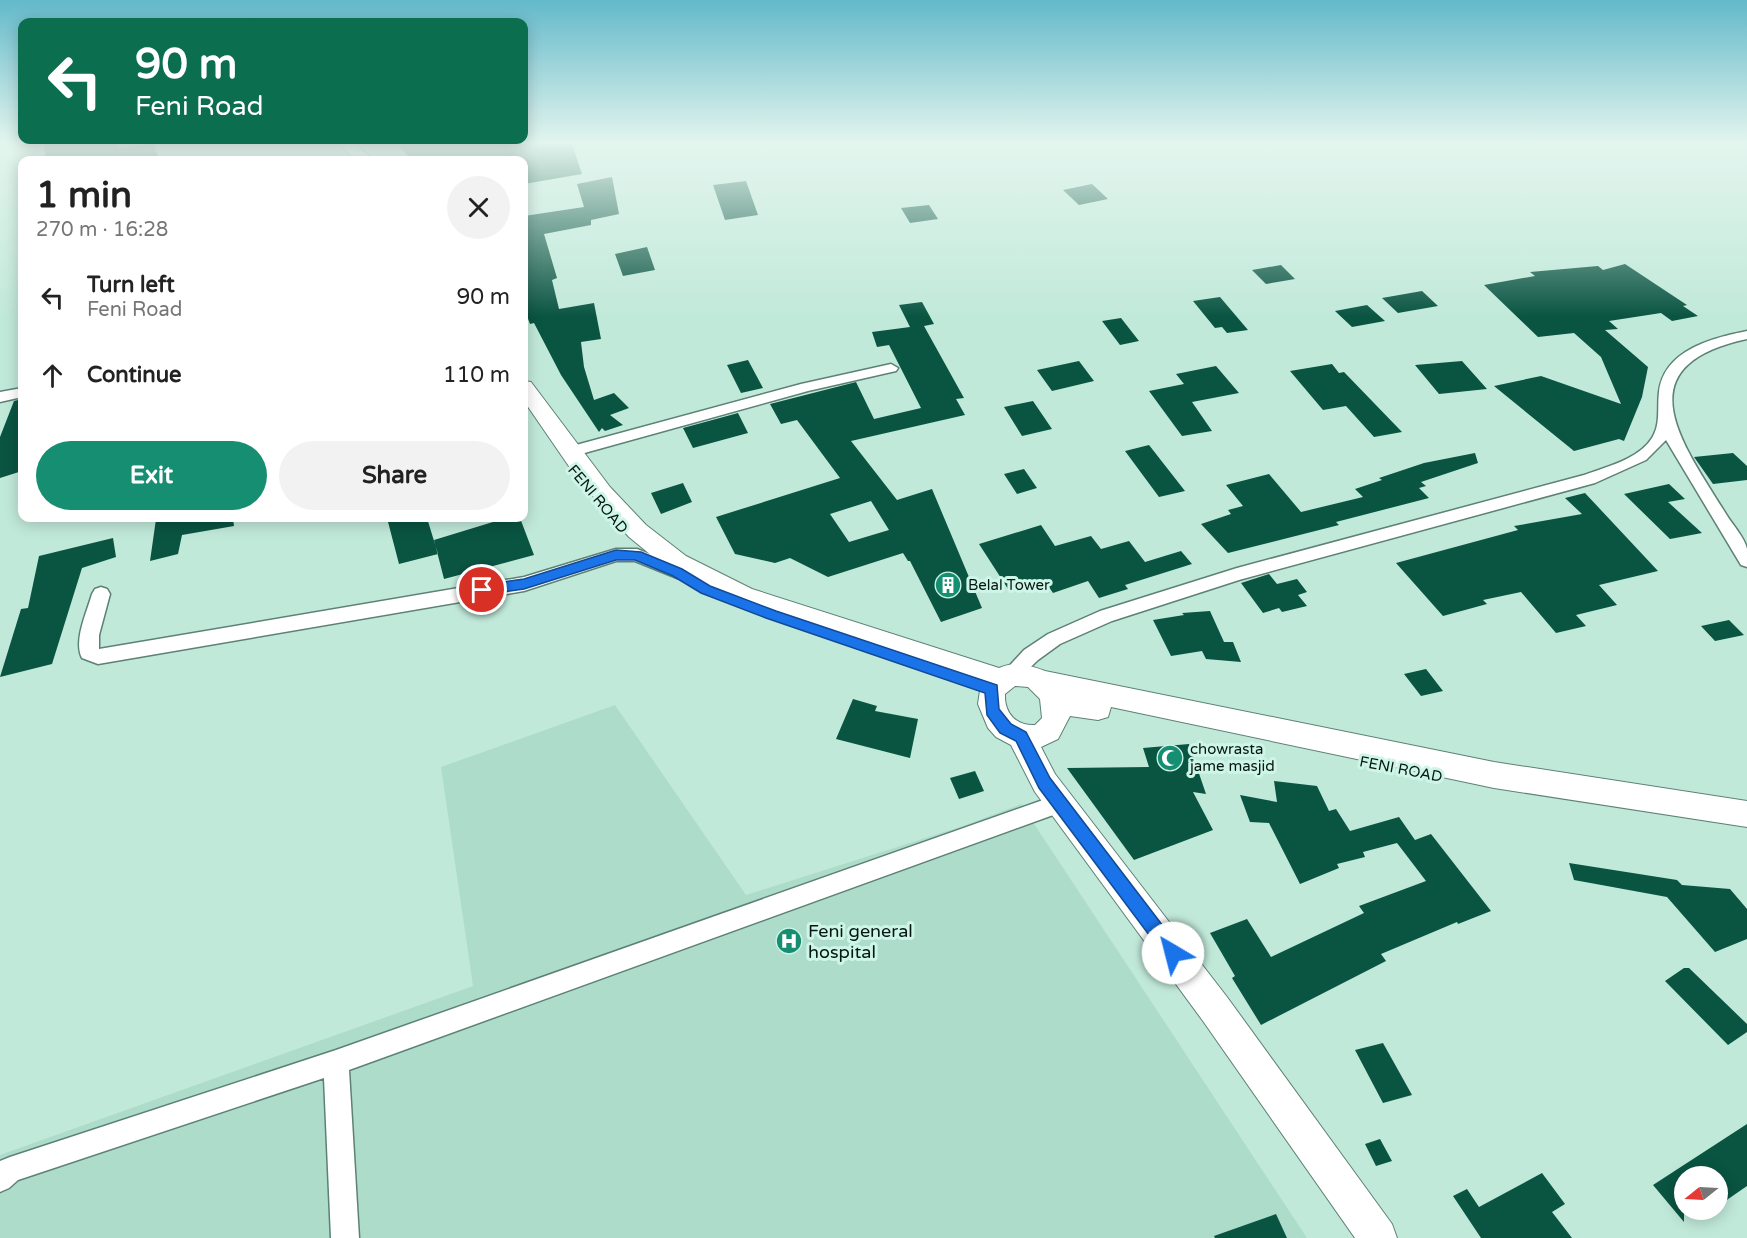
<!DOCTYPE html>
<html lang="en">
<head>
<meta charset="utf-8">
<style>
  body { margin:0; font-family:"Varela Round",sans-serif; background:#f2f2f2; color:#222; height:100vh; display:flex; flex-direction:column; font-size:22px; white-space:nowrap }
  * { box-sizing:border-box; margin:0 }
  p { font-size:20px; color:#767676 }
  .icon { flex:none; width:33px; height:33px; fill:none; stroke:currentColor; stroke-width:2; stroke-linecap:round; stroke-linejoin:round }
  .map { position:relative; flex:1; overflow:hidden }
  .sheet { position:absolute; left:18px; top:156px; width:510px; height:366px; display:flex; flex-direction:column; background:#fff; border-radius:12px; box-shadow:0 3px 15px #0003 }
  .sheet>* { flex:none }
  .top-card { position:absolute; left:18px; top:18px; width:510px; height:126px; border-radius:12px; box-shadow:0 3px 15px #0003; background:#0b6e4f; color:#fff; overflow:hidden }
  .needle { width:39px; rotate:252deg }
  .fabs { position:absolute; left:1674px; top:1166px; display:grid; gap:12px }
  .fabs a { display:grid; place-items:center; width:54px; height:54px; border-radius:50%; background:#fff; box-shadow:0 3px 15px #0003; font-size:30px }
  .pin { position:absolute; display:grid; place-items:center; width:51px; height:51px; color:#fff; margin:-26px; border:3px solid #fff; border-radius:50%; box-shadow:0 2px 6px #0007 }
  .me { position:absolute; width:66px; margin:-33px; rotate:323deg; stroke-linejoin:round; filter:drop-shadow(0 0 4px #0008) }
  .turn { display:flex; align-items:center; gap:21px; height:126px; padding:0 18px; font-size:27px }
  .turn .icon { width:78px; height:78px; stroke-width:2.5 }
  .turn b { display:block; font-size:42px; line-height:51px }
  .round { display:grid; place-items:center; flex:none; width:63px; height:63px; border-radius:32px; background:#f2f2f2 }
  .overview { display:flex; align-items:center; justify-content:space-between; height:102px; padding:0 18px }
  h1 { font-size:36px; font-weight:800; line-height:45px }
  .button { display:flex; gap:12px; margin-top:auto; padding:12px 18px }
  .button a { flex:1; height:69px; border-radius:36px; background:#168e72; color:#fff; font-size:24px; font-weight:800; line-height:69px; text-align:center }
  .button a+a { background:#f2f2f2; color:#222 }
  ul { padding:0; list-style:none }
  li { display:flex; align-items:center; gap:18px; height:78px; padding:0 18px }
  li div { flex:1 }
  li b { display:block; font-size:22px }
  li em { font-style:normal }
  .map>svg:first-child { display:block }
  .built { fill:#addccb }
  .building { fill:#0a5442; fill-rule:evenodd }
  .lines { fill:none; stroke-linecap:round; stroke-linejoin:round }
  .street-casing { stroke:#5d8175; stroke-width:3 }
  .secondary-casing { stroke:#5d8175; stroke-width:2 }
  .street { fill:#fff; fill-rule:evenodd }
  .secondary { fill:#fff; fill-rule:evenodd }
  .route { fill:#1a73e8; stroke:#114b97; stroke-width:1.5 }
  .labels { text-anchor:middle; dominant-baseline:central; stroke-width:6; stroke-linejoin:round; paint-order:stroke }
  .street-label { font-size:15px; fill:#071611; stroke:#cef6e8 }
  .poi-label { font-size:15px; fill:#071611; stroke:#cef6e8; text-anchor:start }
  .near-poi-label { font-size:18px; fill:#071611; stroke:#cef6e8; text-anchor:start }
</style>
</head>
<body>
<div class="map">
<svg width="1747" height="1238" viewBox="0 0 1747 1238">
  <rect width="100%" height="100%" fill="#c1e9da"/>
  <path class="built" d="M 615,705 L 746,895 L 963,826 L 1021,804 L 1307,1238 L 0,1238 L 0,1155 L 473,986 L 441,767 Z"/>
  <path class="building" d="M 44,144 L 117,144 L 119,148 L 154,144 L 159,160 L 46,160 Z
    M 397,144 L 572,144 L 582,174 L 524,184 L 524,160 L 412,160 Z
    M 612,177 L 619,214 L 591,220 L 591,225 L 544,234 L 557,278 L 552,280 L 559,309 L 594,303 L 601,339 L 581,342 L 584,367 L 594,400 L 614,393 L 629,408 L 610,415 L 623,425 L 605,431 L 602,428 L 599,432 L 561,375 L 534,323 L 530,324 L 524,308 L 524,216 L 584,207 L 577,184 Z
    M 746,181 L 758,215 L 725,220 L 713,185 Z
    M 1092,184 L 1108,199 L 1079,205 L 1063,190 Z
    M 929,205 L 938,219 L 910,223 L 901,208 Z
    M 647,247 L 655,270 L 623,276 L 615,254 Z
    M 1625,264 L 1687,305 L 1683,306 L 1698,316 L 1672,321 L 1661,313 L 1609,321 L 1618,329 L 1605,330 L 1648,367 L 1642,397 L 1624,441 L 1619,439 L 1574,451 L 1494,386 L 1541,376 L 1621,404 L 1601,357 L 1574,333 L 1538,337 L 1484,285 L 1535,276 L 1530,272 L 1598,266 L 1603,270 Z
    M 1281,265 L 1295,279 L 1266,284 L 1252,270 Z
    M 1422,291 L 1438,306 L 1398,313 L 1382,298 Z
    M 1220,297 L 1248,330 L 1227,333 L 1222,327 L 1215,328 L 1193,301 Z
    M 922,302 L 934,324 L 924,326 L 964,398 L 956,399 L 965,415 L 851,441 L 897,500 L 932,489 L 982,608 L 941,622 L 910,561 L 908,561 L 903,553 L 828,577 L 790,558 L 775,563 L 735,554 L 716,517 L 840,478 L 797,420 L 781,424 L 770,404 L 856,382 L 874,419 L 921,408 L 889,345 L 877,347 L 872,332 L 910,327 L 899,305 ZM 871,501 L 889,530 L 849,542 L 830,514 Z
    M 1367,305 L 1385,321 L 1352,327 L 1335,311 Z
    M 1121,318 L 1139,341 L 1120,345 L 1102,321 Z
    M 748,360 L 763,388 L 741,393 L 727,365 Z
    M 1079,361 L 1094,381 L 1052,391 L 1037,370 Z
    M 1462,361 L 1487,389 L 1439,394 L 1415,365 Z
    M 1332,364 L 1339,373 L 1344,372 L 1402,432 L 1374,437 L 1346,406 L 1323,410 L 1290,371 Z
    M 1216,366 L 1239,393 L 1192,402 L 1212,431 L 1182,436 L 1149,391 L 1184,384 L 1176,374 Z
    M 22,399 L 22,471 L 0,478 L 0,437 L 14,401 Z
    M 1033,401 L 1052,429 L 1022,436 L 1004,407 Z
    M 738,413 L 748,433 L 693,448 L 683,428 Z
    M 1149,445 L 1185,491 L 1159,497 L 1125,451 Z
    M 1475,453 L 1478,463 L 1421,482 L 1426,486 L 1419,488 L 1429,498 L 1336,522 L 1339,525 L 1228,553 L 1201,524 L 1231,514 L 1228,510 L 1243,506 L 1226,485 L 1269,474 L 1301,512 L 1363,497 L 1355,489 L 1382,480 L 1379,478 L 1424,463 Z
    M 1733,453 L 1747,466 L 1747,480 L 1713,484 L 1694,457 Z
    M 1024,469 L 1037,488 L 1017,494 L 1004,474 Z
    M 683,483 L 692,502 L 661,514 L 651,493 Z
    M 1669,484 L 1685,499 L 1668,502 L 1702,533 L 1670,539 L 1624,494 Z
    M 1585,493 L 1658,571 L 1599,585 L 1617,605 L 1576,615 L 1586,626 L 1556,633 L 1521,592 L 1483,600 L 1487,604 L 1443,616 L 1396,563 L 1518,530 L 1514,526 L 1582,514 L 1565,498 Z
    M 164,518 L 233,518 L 234,526 L 182,535 L 178,554 L 150,561 L 156,519 Z
    M 387,518 L 427,518 L 438,554 L 399,564 Z
    M 506,518 L 520,518 L 534,555 L 444,579 L 434,540 Z
    M 1041,525 L 1055,546 L 1091,536 L 1101,549 L 1129,541 L 1145,562 L 1181,551 L 1192,564 L 1125,585 L 1128,589 L 1099,598 L 1088,581 L 1053,593 L 1045,581 L 1010,592 L 979,544 Z
    M 113,538 L 116,557 L 82,568 L 52,664 L 0,677 L 21,609 L 28,608 L 39,556 Z
    M 1269,574 L 1277,584 L 1297,579 L 1307,592 L 1298,595 L 1307,606 L 1282,612 L 1279,608 L 1263,613 L 1241,583 Z
    M 1210,611 L 1224,642 L 1233,642 L 1241,662 L 1206,659 L 1202,651 L 1171,656 L 1153,620 L 1184,615 L 1182,613 Z
    M 1729,620 L 1744,635 L 1715,641 L 1701,626 Z
    M 1426,669 L 1443,691 L 1421,696 L 1404,674 Z
    M 853,699 L 877,706 L 875,711 L 918,719 L 910,758 L 836,739 Z
    M 1189,744 L 1206,794 L 1193,792 L 1213,830 L 1134,860 L 1067,768 L 1149,767 L 1143,748 Z
    M 975,771 L 984,791 L 959,799 L 950,778 Z
    M 1274,781 L 1317,786 L 1329,811 L 1336,809 L 1350,831 L 1399,817 L 1415,840 L 1431,834 L 1491,911 L 1458,924 L 1457,922 L 1381,954 L 1386,961 L 1261,1025 L 1232,978 L 1235,976 L 1210,933 L 1247,919 L 1271,957 L 1364,913 L 1359,906 L 1426,881 L 1397,843 L 1363,852 L 1365,857 L 1337,864 L 1339,868 L 1300,884 L 1269,823 L 1250,822 L 1240,795 L 1277,802 Z
    M 1569,863 L 1677,880 L 1682,885 L 1730,889 L 1747,909 L 1747,939 L 1715,952 L 1667,897 L 1574,880 Z
    M 1684,968 L 1689,968 L 1747,1024 L 1747,1032 L 1728,1045 L 1665,981 Z
    M 1383,1043 L 1412,1095 L 1383,1103 L 1355,1050 Z
    M 1747,1124 L 1747,1186 L 1718,1206 L 1718,1176 L 1684,1176 L 1684,1222 L 1653,1185 Z
    M 1380,1139 L 1392,1161 L 1376,1166 L 1365,1144 Z
    M 1542,1173 L 1565,1204 L 1552,1212 L 1572,1238 L 1481,1238 L 1453,1196 L 1467,1189 L 1479,1207 Z
    M 1276,1214 L 1287,1238 L 1215,1238 L 1214,1236 Z"/>
  <g class="lines">
    <g class="street-casing">
      <path id="street" d="M 1747,331 L 1747,339 C 1622,366 1682,443 1726,514 C 1732,524 1745,538 1747,549 C 1747,555 1747,561 1747,567 L 1741,565 L 1666,440 L 1646,460 L 1595,483 L 1239,580 L 1112,621 L 1060,644 L 1038,660 L 1017,680 L 1010,683 L 1003,680 L 1001,675 L 1024,650 L 1048,634 L 1100,611 L 1237,568 L 1584,475 C 1606,467 1639,459 1652,438 C 1661,424 1657,407 1659,392 C 1664,350 1712,338 1747,331 Z
        M 891,364 L 898,368 L 896,371 L 808,391 L 570,457 L 562,452 L 565,448 L 801,384 Z
        M 22,388 L 22,397 L 0,402 L 0,392 Z
        M 616,549 L 637,549 L 683,567 L 686,572 L 683,577 L 677,578 L 635,561 L 616,561 L 524,591 L 98,664 L 82,658 C 73,641 87,612 92,594 L 95,589 L 101,587 L 107,589 L 110,594 L 99,635 L 99,649 L 524,577 Z
        M 1060,794 L 1067,796 L 1070,803 L 1067,810 L 349,1070 L 359,1238 L 331,1238 L 324,1078 L 18,1180 L 9,1188 L 0,1192 L 0,1161 L 10,1157 L 336,1050 Z"/>
    </g>
    <g class="secondary-casing">
      <path id="secondary" d="M 339,144 L 355,144 L 373,160 L 356,160 Z
        M 524,381 L 531,382 L 610,487 L 646,525 L 686,556 L 752,589 L 999,668 C 1015,661 1029,665 1045,671 L 1494,762 L 1747,801 L 1747,827 L 1494,788 L 1111,707 L 1108,717 L 1098,720 L 1070,716 L 1058,739 L 1041,747 L 1055,774 L 1227,997 L 1392,1224 L 1397,1238 L 1355,1238 L 1203,1021 L 1035,792 L 1011,745 L 996,737 L 988,728 L 978,704 L 981,684 L 734,602 L 690,582 L 668,569 L 629,537 L 577,478 L 524,401 ZM 1015,686 L 1028,687 L 1040,699 L 1042,718 L 1035,725 C 1016,726 1004,713 1005,694 Z"/>
    </g>
    <use href="#street" class="street"/>
    <use href="#secondary" class="secondary"/>
  </g>
  <linearGradient id="sky" x2="0" y2="1"><stop stop-color="#63b9ca"/><stop offset="0.45" stop-color="#e3f5ee"/><stop offset="1" stop-color="#e3f5ee" stop-opacity="0"/></linearGradient>
  <rect width="1747" height="317" fill="url(#sky)"/>
  <path class="route" d="M 616,550 L 641,552 L 682,569 L 710,586 L 776,611 L 997,685 L 999,709 L 1011,724 L 1026,732 L 1050,778 L 1179,947 L 1182,953 L 1179,959 L 1173,962 L 1167,959 L 1039,788 L 1016,741 L 1000,733 L 987,715 L 985,693 L 766,618 L 701,593 L 673,576 L 635,560 L 616,560 L 524,589 L 482,595 L 475,590 L 482,585 L 524,579 Z"/>
  <defs>
    <g id="building-disc" transform="scale(1.35)"><circle r="9.5" fill="#168e72" stroke="#cef6e8"/><path d="M-4-6H4V6H1V3H-1V6H-4ZM-2.5-4.3h1.7v1.8h-1.7ZM.8-4.3h1.7v1.8H.8ZM-2.5-1h1.7V.8h-1.7ZM.8-1h1.7V.8H.8Z" fill="#fff"/></g>
    <g id="mosque-disc" transform="scale(1.35)"><circle r="9.5" fill="#168e72" stroke="#cef6e8"/><path d="M3.5-4.9A6 6 0 1 0 3.5 4.9A5 5 0 1 1 3.5-4.9Z" fill="#fff"/></g>
    <g id="hospital-disc" transform="scale(1.35)"><circle r="9.5" fill="#168e72" stroke="#cef6e8"/><path d="M-5-5h3v3.5h4V-5h3V5h-3V1.5h-4V5h-3Z" fill="#fff"/></g>
  </defs>
  <g fill-rule="evenodd">
    <use href="#building-disc" x="948" y="585"/>
    <use href="#mosque-disc" x="1170" y="758"/>
    <use href="#hospital-disc" x="789" y="941"/>
  </g>
  <g class="labels">
    <g class="street-label">
      <text transform="translate(598 499) rotate(50)">FENI ROAD</text>
      <text transform="translate(1401 769) rotate(11)">FENI ROAD</text>
    </g>
    <g class="poi-label">
      <text x="968" y="585">Belal Tower</text>
      <text x="1190" y="749">chowrasta<tspan x="1190" dy="17">jame masjid</tspan></text>
    </g>
    <g class="near-poi-label">
      <text x="808" y="931">Feni general<tspan x="808" dy="21">hospital</tspan></text>
    </g>
  </g>
</svg>
<div class="fabs">
<a><svg class="needle" viewBox="-14 -14 28 28"><path d="M0-13l5 13h-10z" fill="#e53935"/><path d="M0 13l5-13h-10z" fill="#767676"/></svg></a>
</div>
<div class="pin" style="left:482px;top:590px;background:#d93025"><svg class="icon" aria-label="arrive" viewBox="0 0 24 24"><path d="M6 21V4h12l-3 4 3 4H6"/></svg></div>
<svg class="me" style="left:1173px;top:953px" viewBox="-20 -20 40 40"><circle r="19" fill="#fff"/><path d="M0-13L10 11 0 6-10 11z" fill="#1a73e8"/></svg>
<div class="top-card">
<div class="turn"><svg class="icon" aria-label="left" viewBox="0 0 24 24"><path d="M17 20v-9H6M10 6l-5 5 5 5"/></svg><div><b>90 m</b>Feni Road</div></div>
</div>
<section class="sheet">
<div class="overview"><div><h1>1 min</h1><p>270 m · 16:28</p></div><a class="round"><svg class="icon" aria-label="close" viewBox="0 0 24 24"><path d="M6 6l12 12M18 6L6 18"/></svg></a></div>
<ul>
<li><svg class="icon" aria-label="left" viewBox="0 0 24 24"><path d="M17 20v-9H6M10 6l-5 5 5 5"/></svg><div><b>Turn left</b><p>Feni Road</p></div><em>90 m</em></li>
<li><svg class="icon" aria-label="ahead" viewBox="0 0 24 24"><path d="M12 20V5M6 11l6-6 6 6"/></svg><div><b>Continue</b></div><em>110 m</em></li>
</ul>
<div class="button"><a>Exit</a><a>Share</a></div>
</section>
</div>
</body>
</html>
